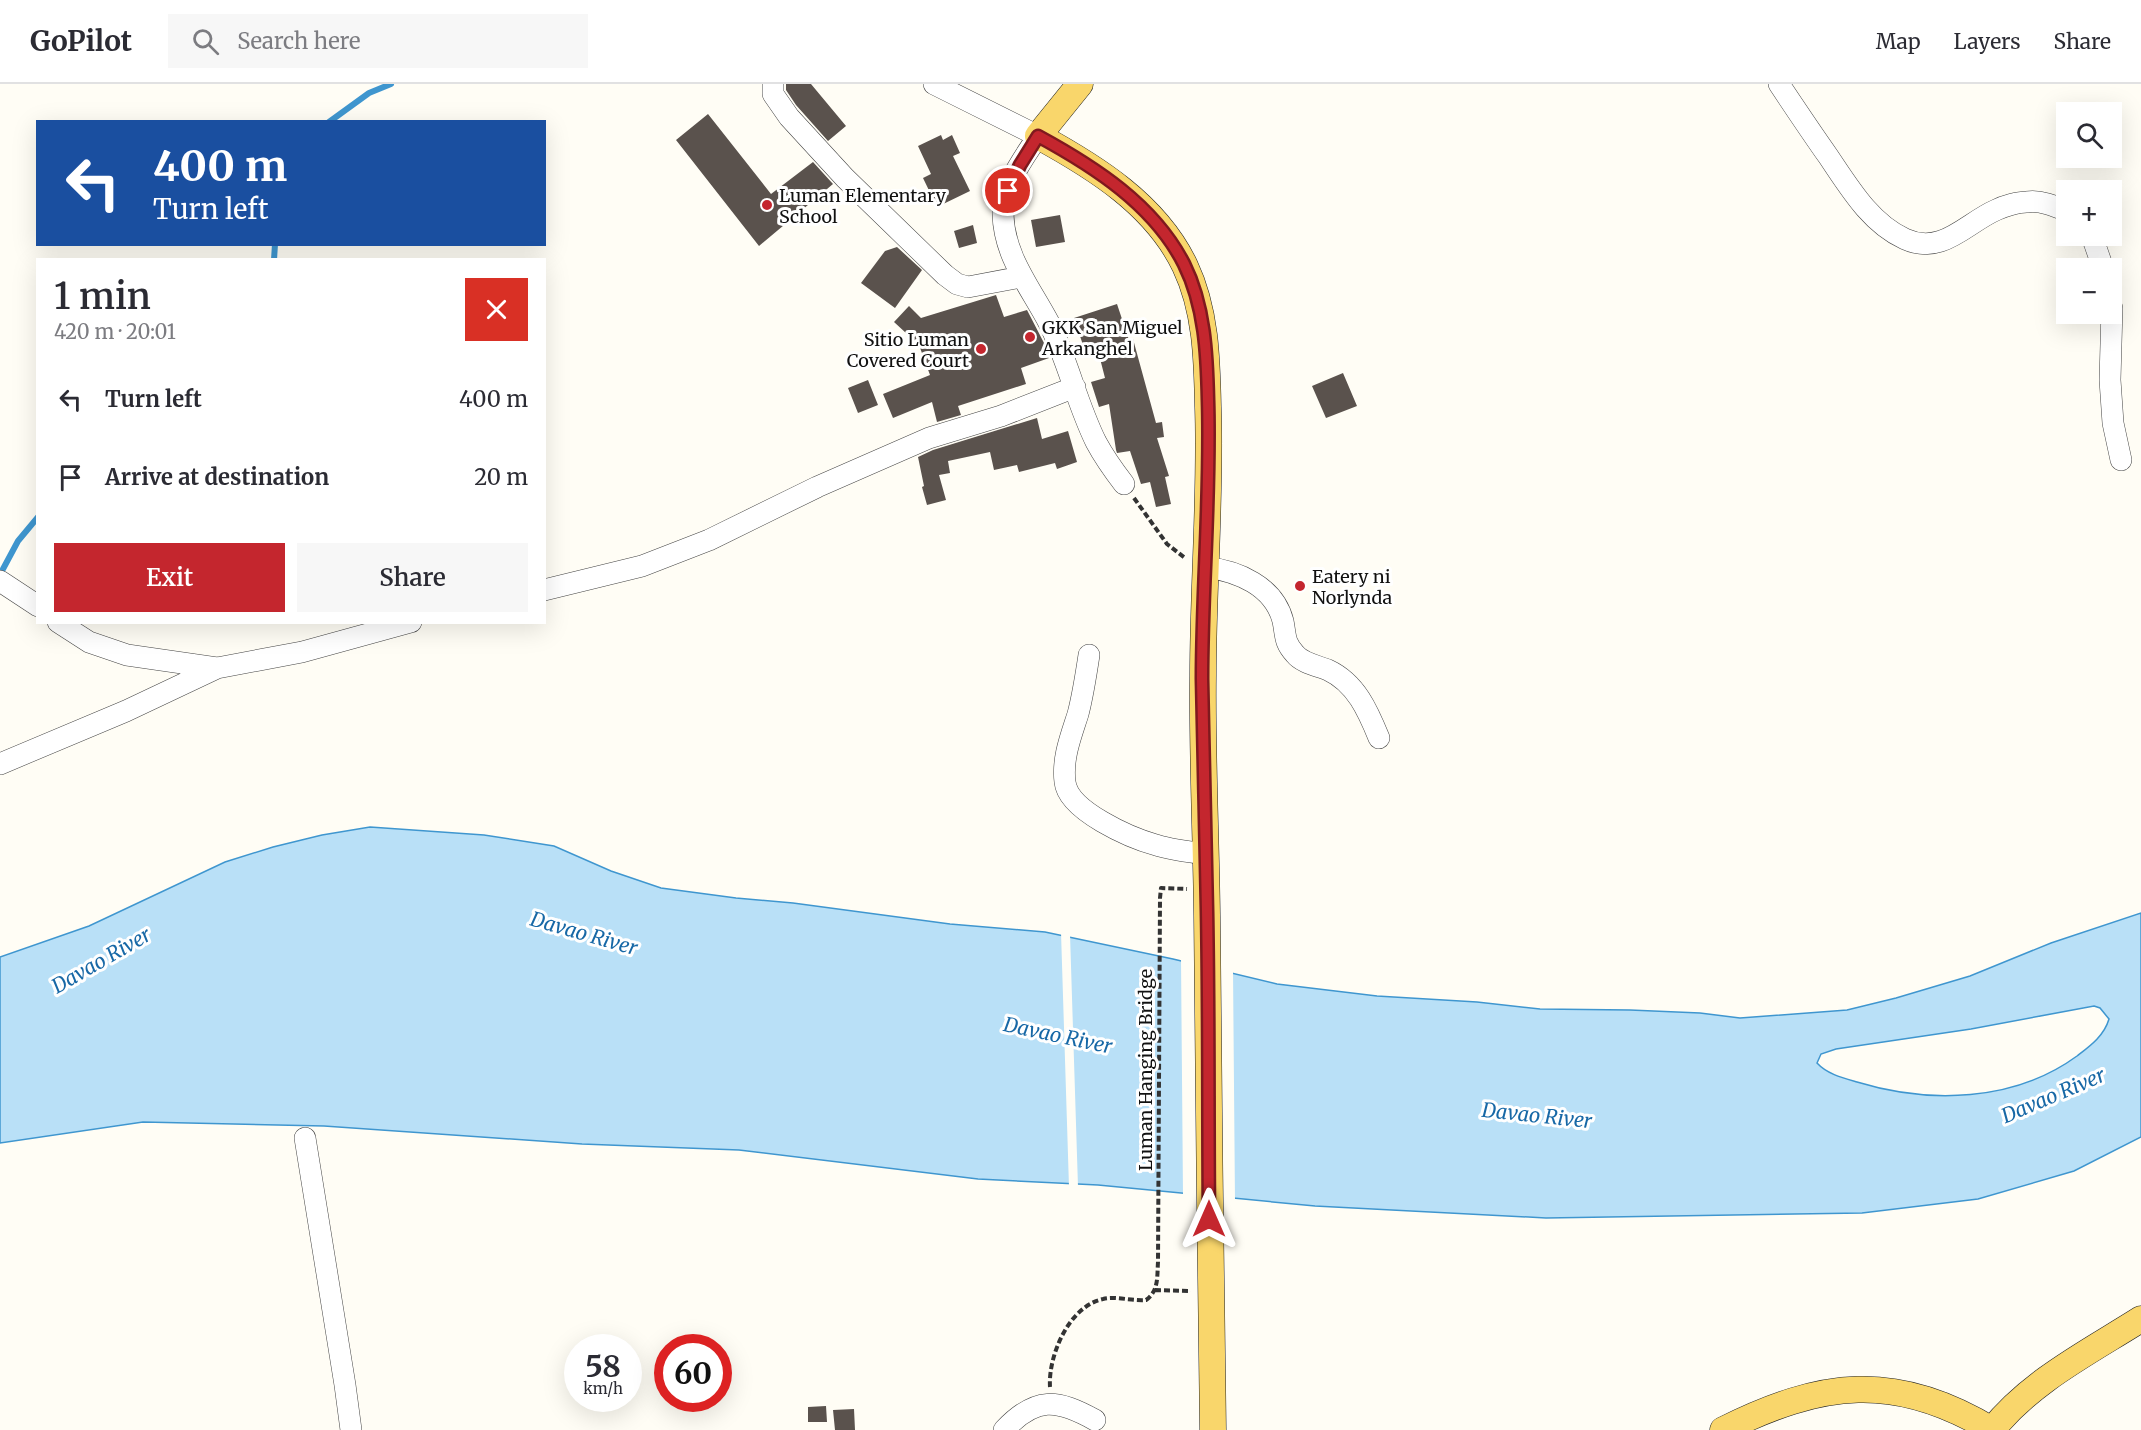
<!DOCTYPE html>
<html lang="en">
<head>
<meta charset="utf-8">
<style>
  body { margin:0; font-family:Merriweather,serif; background:#f7f7f7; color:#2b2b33; height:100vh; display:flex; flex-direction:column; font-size:22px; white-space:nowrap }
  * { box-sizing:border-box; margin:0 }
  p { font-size:20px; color:#7c7c81 }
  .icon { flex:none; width:33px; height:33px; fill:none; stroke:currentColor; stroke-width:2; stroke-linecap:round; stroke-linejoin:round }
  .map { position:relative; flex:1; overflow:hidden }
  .drawer { position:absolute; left:36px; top:174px; width:510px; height:366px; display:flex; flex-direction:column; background:#fff; border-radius:0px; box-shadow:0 6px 24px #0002 }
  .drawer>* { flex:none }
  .banner { position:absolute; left:36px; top:36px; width:510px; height:126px; border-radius:0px; box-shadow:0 6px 24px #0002; background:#1a4fa0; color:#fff; overflow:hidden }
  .controls { position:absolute; left:2056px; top:18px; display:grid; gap:12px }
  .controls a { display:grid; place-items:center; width:66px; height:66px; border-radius:0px; background:#fff; box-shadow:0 6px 24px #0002; font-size:30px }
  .speed { position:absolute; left:564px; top:1250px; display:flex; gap:12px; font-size:30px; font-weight:700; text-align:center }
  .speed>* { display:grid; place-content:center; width:78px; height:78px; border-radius:50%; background:#fff; box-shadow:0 6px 24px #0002; line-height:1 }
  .speed small { font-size:15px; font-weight:400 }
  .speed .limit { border:9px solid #d22; background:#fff; color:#111 }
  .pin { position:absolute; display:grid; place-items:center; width:51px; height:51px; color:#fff; margin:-26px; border:3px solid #fff; border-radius:50%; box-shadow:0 2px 6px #0007 }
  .me { position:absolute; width:66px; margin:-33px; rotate:0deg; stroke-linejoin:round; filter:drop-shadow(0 0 4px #0008) }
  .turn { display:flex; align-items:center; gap:21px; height:126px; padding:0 18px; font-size:27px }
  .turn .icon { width:78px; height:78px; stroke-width:2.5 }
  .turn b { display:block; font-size:42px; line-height:51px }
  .round { display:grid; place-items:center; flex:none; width:63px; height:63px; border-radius:0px; background:#f7f7f7 }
  .summary { display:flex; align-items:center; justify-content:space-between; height:102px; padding:0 18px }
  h1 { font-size:36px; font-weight:600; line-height:45px }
  .button { display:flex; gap:12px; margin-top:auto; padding:12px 18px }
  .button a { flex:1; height:69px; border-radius:0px; background:#c4262e; color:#fff; font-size:24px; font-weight:600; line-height:69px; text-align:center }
  .button a+a { background:#f7f7f7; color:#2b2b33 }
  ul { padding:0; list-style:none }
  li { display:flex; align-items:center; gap:18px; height:78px; padding:0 18px }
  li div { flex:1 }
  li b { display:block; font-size:22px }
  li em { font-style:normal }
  header { display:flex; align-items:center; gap:36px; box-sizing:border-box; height:84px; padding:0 30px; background:#fff; border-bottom:2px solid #e1e1e2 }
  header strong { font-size:28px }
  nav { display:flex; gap:33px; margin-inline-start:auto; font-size:21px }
  .search { width:420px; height:54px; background:#f7f7f7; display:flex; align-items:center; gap:15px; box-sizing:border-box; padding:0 21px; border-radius:0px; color:#7c7c81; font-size:22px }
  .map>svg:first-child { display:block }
  .water { fill:#b9e0f7; stroke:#3f96cf; stroke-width:1.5; fill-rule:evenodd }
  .pier { fill:#fffdf5 }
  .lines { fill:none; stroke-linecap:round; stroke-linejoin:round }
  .stream { stroke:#3f96cf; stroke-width:6 }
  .building { fill:#5a524d }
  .minor-casing { stroke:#444; stroke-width:22 }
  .major-casing { stroke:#222; stroke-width:27 }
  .path { stroke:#333; stroke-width:4; stroke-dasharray:6 3; stroke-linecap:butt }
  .minor { stroke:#fff; stroke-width:21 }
  .major { stroke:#f9d66b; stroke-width:26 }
  .route-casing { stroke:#7f191e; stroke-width:15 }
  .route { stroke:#c4262e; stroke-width:10 }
  .poi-dot { fill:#c4262e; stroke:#fff; stroke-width:2 }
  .labels { text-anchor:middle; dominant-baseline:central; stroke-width:6; stroke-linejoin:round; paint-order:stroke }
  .poi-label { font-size:18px; fill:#111; stroke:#fff; text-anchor:start }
  .street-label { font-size:18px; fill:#111; stroke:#fff }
  .water-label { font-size:20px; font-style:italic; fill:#1768a6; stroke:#fff }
</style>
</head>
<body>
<header>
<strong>GoPilot</strong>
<div class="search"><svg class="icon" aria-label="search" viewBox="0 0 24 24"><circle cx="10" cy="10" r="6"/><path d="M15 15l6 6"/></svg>Search here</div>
<nav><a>Map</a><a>Layers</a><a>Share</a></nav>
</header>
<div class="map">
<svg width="2141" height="1346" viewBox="0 0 2141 1346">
  <rect width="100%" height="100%" fill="#fffdf5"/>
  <path class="water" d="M 370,743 L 484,751 L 554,762 L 611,787 L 661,804 L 736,814 L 793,819 L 950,840 L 1045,848 L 1173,875 L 1277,900 L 1377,912 L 1477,918 L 1540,925 L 1630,926 L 1700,929 L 1740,934 L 1847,926 L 1896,914 L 1970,892 L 2051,859 L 2141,829 L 2141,1053 L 2074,1087 L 1978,1115 L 1862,1129 L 1546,1134 L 1315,1122 L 1098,1101 L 978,1095 L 739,1066 L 582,1060 L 324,1042 L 143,1038 L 0,1059 L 0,873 L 89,842 L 225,778 L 273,763 L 322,751 ZM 2094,922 L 2100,924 L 2109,935 C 2104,952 2090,962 2077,972 C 2014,1018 1929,1020 1857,998 C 1843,994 1827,990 1817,979 L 1821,970 L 1836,965 L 1971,945 Z"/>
  <path class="pier" d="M 1061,848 L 1070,850 L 1078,1103 L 1069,1103 Z
    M 1181,874 L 1233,886 L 1235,1117 L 1183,1112 Z"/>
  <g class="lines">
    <path class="stream" d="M 329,38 L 369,9 L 391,0
      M 274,176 L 275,160
      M 3,485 L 18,457 L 38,433"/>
  </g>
  <path class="building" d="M 786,0 L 811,0 L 846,42 L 828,57 L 796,21 L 786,6 Z
    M 708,30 L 771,110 L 813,78 L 833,100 L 759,162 L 676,56 Z
    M 941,51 L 943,56 L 952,51 L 960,69 L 953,72 L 970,107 L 937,123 L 923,94 L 931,90 L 918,62 Z
    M 1060,131 L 1065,158 L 1036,163 L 1031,136 Z
    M 973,141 L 977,159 L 959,164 L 954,147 Z
    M 897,163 L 922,186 L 895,224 L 861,199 L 885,167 Z
    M 996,211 L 1004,233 L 1027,226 L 1044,259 L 1049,274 L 1021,284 L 1026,300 L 958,322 L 961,331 L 937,338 L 932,318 L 893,334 L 883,310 L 930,291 L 919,261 L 894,238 L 909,222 L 921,234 Z
    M 1117,220 L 1129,256 L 1133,255 L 1156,339 L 1162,338 L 1164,353 L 1157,354 L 1169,392 L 1165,393 L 1171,420 L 1156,423 L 1150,398 L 1141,400 L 1130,367 L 1117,369 L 1116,366 L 1109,320 L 1099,323 L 1091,298 L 1105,294 L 1096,259 L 1084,264 L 1074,234 Z
    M 1343,289 L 1357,322 L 1326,334 L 1312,302 Z
    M 868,296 L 878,321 L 858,329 L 848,304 Z
    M 1037,334 L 1042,355 L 1068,347 L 1077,378 L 1057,385 L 1055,379 L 1019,388 L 1017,381 L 994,386 L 990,368 L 948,377 L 950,389 L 939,391 L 946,416 L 927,421 L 922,403 L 924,402 L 918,373 L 933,366 Z
    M 826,1322 L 827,1338 L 808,1338 L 808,1323 Z
    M 854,1325 L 855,1346 L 835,1346 L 833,1326 Z"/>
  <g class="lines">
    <g class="minor-casing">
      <path id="minor" d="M 773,0 L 773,10 L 789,33 L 845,94 L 945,191 L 957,200 L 968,203 L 1021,193
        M 934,0 L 1038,52 C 1024,74 1002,102 1003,130 C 1004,172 1030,203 1049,239 C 1068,277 1077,320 1096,358 C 1104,373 1114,387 1124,400
        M 1779,0 C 1795,24 1811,48 1828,72 C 1849,103 1870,139 1905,155 C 1942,172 1966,139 1996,126 C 2004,122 2018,118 2027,118 C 2041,116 2055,122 2067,127
        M 2090,152 L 2094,158 L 2103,184
        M 2112,224 L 2110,296 L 2113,339 L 2121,376
        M 1205,483 C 1238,487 1274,502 1283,537 C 1286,552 1284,558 1295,570 C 1302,579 1318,582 1328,586 C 1356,599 1368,627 1379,654
        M 0,497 L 38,522
        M 544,506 L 642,482 L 709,456 L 817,403 L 929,354 L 1001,332 L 1075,303
        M 58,538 L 89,558 L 127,571 L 217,584 L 302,568 L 411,538
        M 1089,571 C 1086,591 1083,611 1078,630 C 1071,652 1062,674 1065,698 C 1068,727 1131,754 1156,761 C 1172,766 1189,768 1206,770
        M 0,680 L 126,627 L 217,584
        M 305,1054 L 345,1301 L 351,1346
        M 1004,1346 C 1036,1312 1057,1315 1095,1336"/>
    </g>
    <g class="major-casing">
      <path id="major" d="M 1080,0 L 1038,52 C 1095,83 1156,121 1185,182 C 1206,226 1207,275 1208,323 C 1211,412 1203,502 1203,591 C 1202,671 1206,751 1207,831 C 1209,1003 1210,1174 1213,1346
        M 1723,1346 C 1821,1297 1895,1287 1992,1346
        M 1992,1346 C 2031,1297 2089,1268 2141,1235"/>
    </g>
    <path class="path" d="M 1134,414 L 1167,460 L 1185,474
      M 1155,1206 L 1191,1207
      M 1050,1303 C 1048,1272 1069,1222 1103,1215 C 1116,1212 1131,1217 1146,1216 C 1159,1207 1157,1192 1158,1178 L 1160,814 L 1161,804 L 1187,805"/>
    <use href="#minor" class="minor"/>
    <use href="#major" class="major"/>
  </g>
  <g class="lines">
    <g class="route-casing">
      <path id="route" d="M 1008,107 L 1020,81 L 1038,52 C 1095,83 1154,121 1184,180 C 1205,222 1207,271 1208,316 C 1211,409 1202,502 1202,595 C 1203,672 1206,750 1207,827 C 1209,930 1208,1032 1209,1135"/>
    </g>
    <use href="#route" class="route"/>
  </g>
  <g class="poi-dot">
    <circle cx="767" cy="121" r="6"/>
    <circle cx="1030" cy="253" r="6"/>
    <circle cx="981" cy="265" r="6"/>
    <circle cx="1300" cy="502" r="6"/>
  </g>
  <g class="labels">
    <g class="poi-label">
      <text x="779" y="111">Luman Elementary<tspan x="779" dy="21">School</tspan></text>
      <text x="1042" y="243">GKK San Miguel<tspan x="1042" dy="21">Arkanghel</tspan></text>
      <text x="969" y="255" text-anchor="end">Sitio Luman<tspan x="969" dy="21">Covered Court</tspan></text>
      <text x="1312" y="492">Eatery ni<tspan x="1312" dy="21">Norlynda</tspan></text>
    </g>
    <g class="street-label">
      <text transform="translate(1145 986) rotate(-90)">Luman Hanging Bridge</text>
    </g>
    <g class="water-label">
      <text transform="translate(584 849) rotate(16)">Davao River</text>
      <text transform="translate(101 876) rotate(-30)">Davao River</text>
      <text transform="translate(1058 951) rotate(12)">Davao River</text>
      <text transform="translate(2053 1011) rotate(-23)">Davao River</text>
      <text transform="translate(1537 1031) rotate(6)">Davao River</text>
    </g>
  </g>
</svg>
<div class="controls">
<a><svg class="icon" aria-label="search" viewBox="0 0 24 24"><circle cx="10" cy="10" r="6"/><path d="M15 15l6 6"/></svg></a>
<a>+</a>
<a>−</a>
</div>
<div class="speed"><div>58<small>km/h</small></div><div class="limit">60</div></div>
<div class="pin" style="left:1008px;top:107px;background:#d93025"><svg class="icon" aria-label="arrive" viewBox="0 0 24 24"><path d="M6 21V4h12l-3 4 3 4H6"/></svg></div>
<svg class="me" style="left:1209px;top:1135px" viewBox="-20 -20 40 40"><path d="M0-17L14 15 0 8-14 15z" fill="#c4262e" stroke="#fff" stroke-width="4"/></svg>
<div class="banner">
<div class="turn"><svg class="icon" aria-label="left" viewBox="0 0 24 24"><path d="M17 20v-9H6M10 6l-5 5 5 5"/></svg><div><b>400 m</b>Turn left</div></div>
</div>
<section class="drawer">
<div class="summary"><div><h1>1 min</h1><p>420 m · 20:01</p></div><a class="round" style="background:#d93025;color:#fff"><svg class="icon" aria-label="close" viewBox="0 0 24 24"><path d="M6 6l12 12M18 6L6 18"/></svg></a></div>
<ul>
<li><svg class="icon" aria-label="left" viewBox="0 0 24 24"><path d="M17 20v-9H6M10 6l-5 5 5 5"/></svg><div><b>Turn left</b></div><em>400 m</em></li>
<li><svg class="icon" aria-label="arrive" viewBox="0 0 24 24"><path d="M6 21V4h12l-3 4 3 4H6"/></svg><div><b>Arrive at destination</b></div><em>20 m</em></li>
</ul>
<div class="button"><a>Exit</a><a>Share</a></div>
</section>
</div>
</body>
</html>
